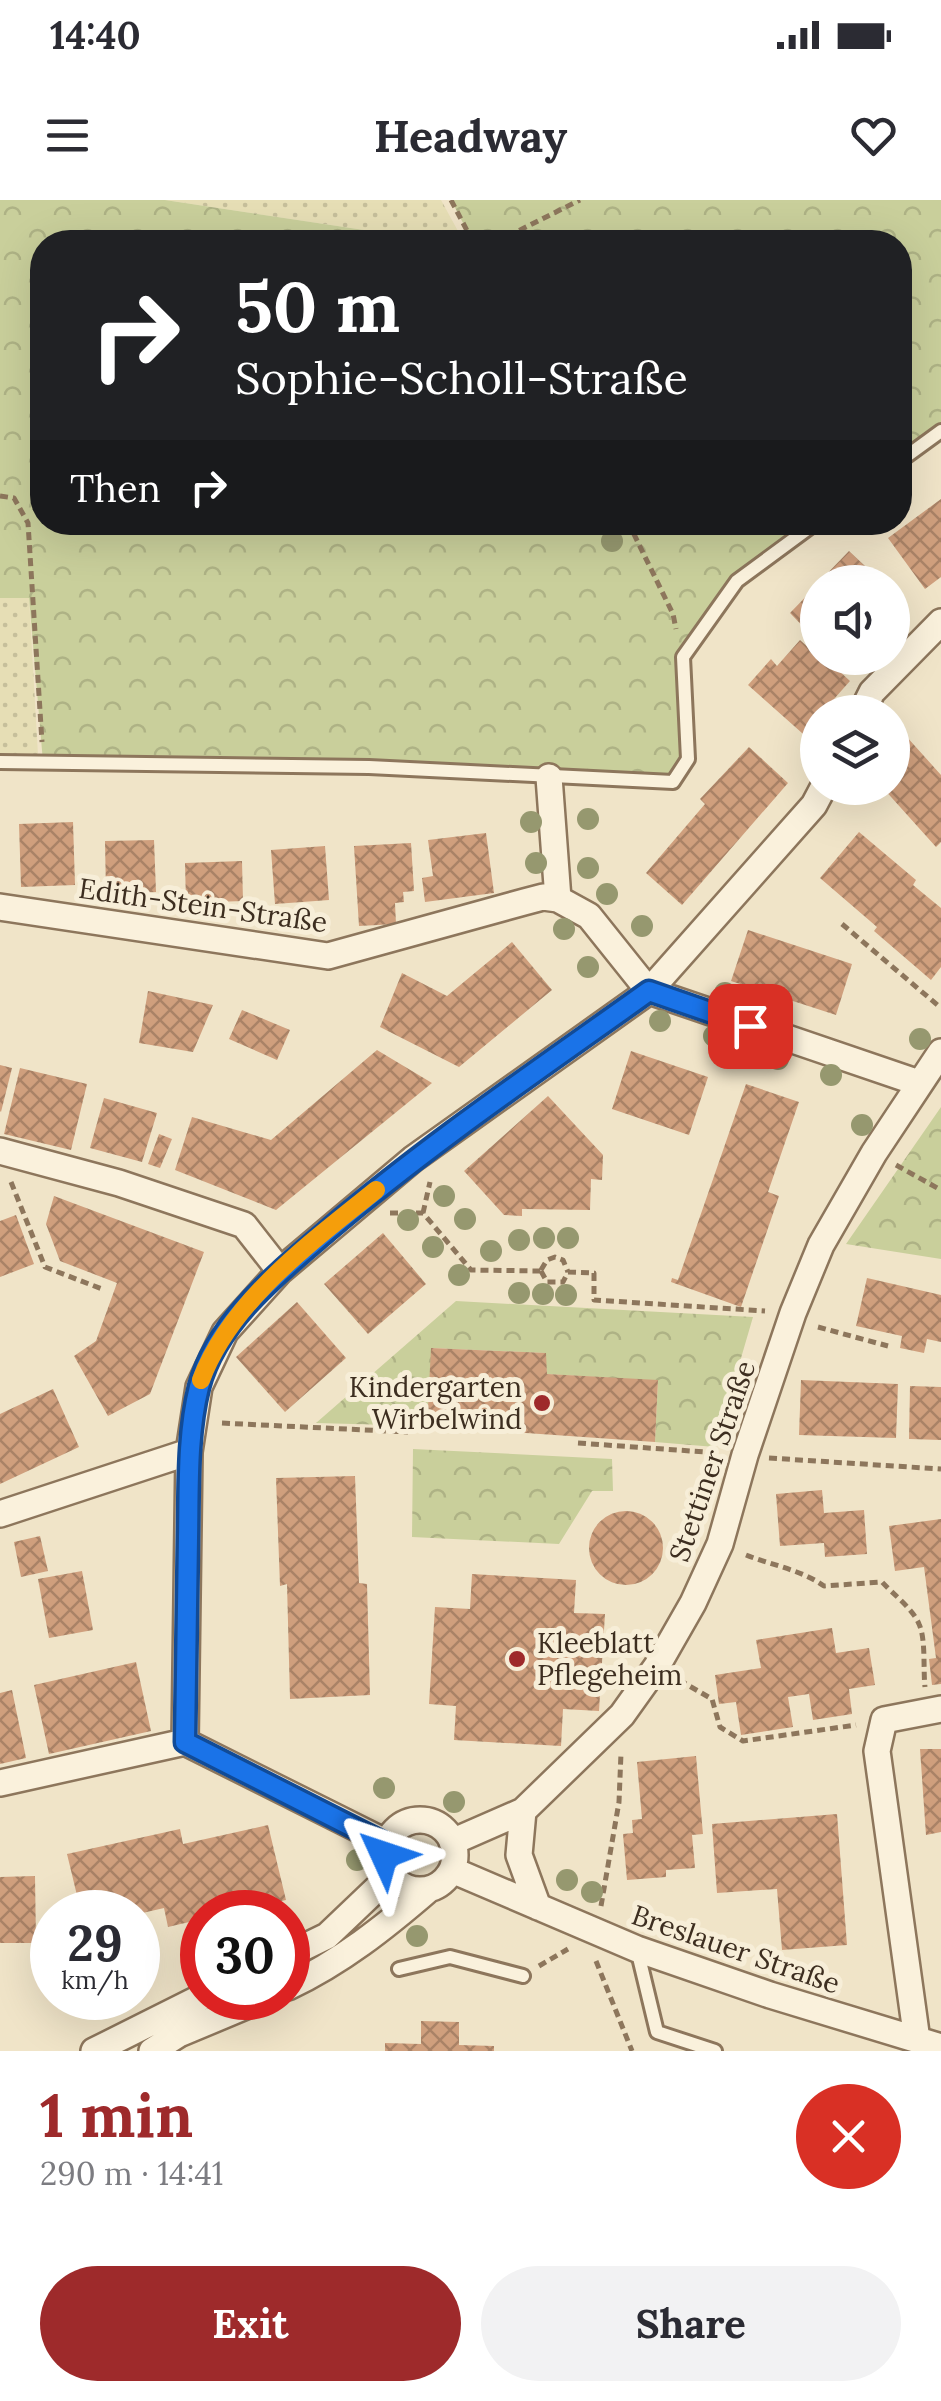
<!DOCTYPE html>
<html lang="en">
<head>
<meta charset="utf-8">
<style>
  body { margin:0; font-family:Lora,serif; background:#f2f2f3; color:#2b2b33; height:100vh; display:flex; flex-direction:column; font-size:38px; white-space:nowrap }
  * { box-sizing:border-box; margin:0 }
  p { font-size:32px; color:#7c7c81 }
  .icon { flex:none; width:55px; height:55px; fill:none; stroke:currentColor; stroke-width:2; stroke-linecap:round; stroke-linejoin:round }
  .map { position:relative; height:1851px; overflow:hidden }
  .panel { display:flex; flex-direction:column; background:#fff; flex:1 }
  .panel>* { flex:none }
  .hud { position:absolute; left:30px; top:30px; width:882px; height:305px; border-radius:40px; box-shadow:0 10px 40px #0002; background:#202124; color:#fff; overflow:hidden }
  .controls { position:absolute; left:800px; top:365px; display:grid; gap:20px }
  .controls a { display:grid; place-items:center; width:110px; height:110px; border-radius:50%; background:#fff; box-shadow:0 10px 40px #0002; font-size:50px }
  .speed { position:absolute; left:30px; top:1690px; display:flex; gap:20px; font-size:50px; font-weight:700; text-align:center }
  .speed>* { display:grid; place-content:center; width:130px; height:130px; border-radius:50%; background:#fff; box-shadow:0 10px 40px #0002; line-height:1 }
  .speed small { font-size:25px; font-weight:400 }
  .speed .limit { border:15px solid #d22; background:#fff; color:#111 }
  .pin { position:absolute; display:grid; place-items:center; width:85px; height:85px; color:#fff; margin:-42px; border-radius:20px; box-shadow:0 5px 15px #0006 }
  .me { position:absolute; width:110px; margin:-55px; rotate:312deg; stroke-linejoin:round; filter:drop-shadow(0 0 8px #0008) }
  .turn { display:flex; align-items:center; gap:35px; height:210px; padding:0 40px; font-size:45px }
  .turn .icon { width:130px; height:130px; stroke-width:2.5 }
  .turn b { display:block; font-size:70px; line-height:85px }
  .then { display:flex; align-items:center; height:95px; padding:0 40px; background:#0003; gap:20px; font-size:38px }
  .round { display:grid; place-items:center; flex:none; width:105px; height:105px; border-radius:52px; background:#f2f2f3 }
  .head { display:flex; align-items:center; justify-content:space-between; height:170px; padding:0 40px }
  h1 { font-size:60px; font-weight:700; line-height:75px; color:#9e2a2b }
  .button { display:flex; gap:20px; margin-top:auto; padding:20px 40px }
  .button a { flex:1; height:115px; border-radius:60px; background:#9e2a2b; color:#fff; font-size:40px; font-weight:700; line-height:115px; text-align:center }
  .button a+a { background:#f2f2f3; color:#2b2b33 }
  .status { display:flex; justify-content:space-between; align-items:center; height:70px; padding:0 50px; background:#fff; direction:ltr }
  .status svg { height:28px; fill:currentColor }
  header { display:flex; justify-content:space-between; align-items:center; height:130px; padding:0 40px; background:#fff; font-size:45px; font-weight:700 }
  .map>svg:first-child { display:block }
  .farmland { fill:url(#farmland-dots) }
  .forest { fill:url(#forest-crowns) }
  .building { fill:url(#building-cross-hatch) }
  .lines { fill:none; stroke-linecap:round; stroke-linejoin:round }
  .service-casing { stroke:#8d765c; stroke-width:18 }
  .minor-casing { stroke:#8d765c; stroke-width:30 }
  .path { stroke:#8d765c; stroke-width:5; stroke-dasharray:8 5; stroke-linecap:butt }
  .service { stroke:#faf1dc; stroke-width:12 }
  .minor { stroke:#faf1dc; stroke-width:25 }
  .tree { fill:#96986f }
  .route-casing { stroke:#114b97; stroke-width:25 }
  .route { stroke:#1a73e8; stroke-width:18 }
  .slow { stroke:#f59e0b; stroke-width:18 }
  .poi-dot { fill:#9e2a2b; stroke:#f7eed8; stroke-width:4 }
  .labels { text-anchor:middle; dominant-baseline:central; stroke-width:10; stroke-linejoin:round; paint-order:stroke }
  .street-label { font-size:28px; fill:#3d2e20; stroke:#f7eed8 }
  .poi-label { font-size:28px; fill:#3d2e20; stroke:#f7eed8; text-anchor:end }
</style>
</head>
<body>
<div class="status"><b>14:40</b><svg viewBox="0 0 49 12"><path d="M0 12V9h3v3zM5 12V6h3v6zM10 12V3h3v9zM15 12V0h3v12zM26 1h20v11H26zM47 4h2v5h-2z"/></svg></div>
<header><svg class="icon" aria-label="menu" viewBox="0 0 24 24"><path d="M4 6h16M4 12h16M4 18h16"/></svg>Headway<svg class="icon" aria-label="heart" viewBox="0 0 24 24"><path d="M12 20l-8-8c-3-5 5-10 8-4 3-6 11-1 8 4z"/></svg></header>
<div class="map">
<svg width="941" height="1851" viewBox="0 0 941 1851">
  <defs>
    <pattern id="farmland-dots" width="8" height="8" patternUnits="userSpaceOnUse" patternTransform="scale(2.5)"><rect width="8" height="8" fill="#e6deb5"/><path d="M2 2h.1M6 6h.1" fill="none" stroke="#c6bf9b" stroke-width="1.8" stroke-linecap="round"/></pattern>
    <pattern id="forest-crowns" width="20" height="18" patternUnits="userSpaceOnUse" patternTransform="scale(2.5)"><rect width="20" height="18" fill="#c9cf9b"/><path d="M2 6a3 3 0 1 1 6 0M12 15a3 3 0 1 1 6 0" fill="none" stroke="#aeb285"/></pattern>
    <pattern id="building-cross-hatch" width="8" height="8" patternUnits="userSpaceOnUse" patternTransform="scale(2.5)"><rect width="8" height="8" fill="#cf9f7d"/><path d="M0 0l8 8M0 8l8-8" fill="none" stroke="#a98266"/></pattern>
  </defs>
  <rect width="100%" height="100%" fill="#f0e4c8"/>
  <path class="farmland" d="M 165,0 L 441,0 L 464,42 L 444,42 Z
    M 0,398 L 29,398 L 38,555 L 0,555 Z"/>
  <path class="forest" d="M 0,0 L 165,0 L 444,42 L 42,42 L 42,322 L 817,323 L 737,381 L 683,457 L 688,559 L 673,582 L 43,562 L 29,398 L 0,398 Z
    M 451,0 L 941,0 L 941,231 L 900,261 L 900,42 L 473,42 Z
    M 941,907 L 941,1059 L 846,1044 Z
    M 456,1101 L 753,1117 L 715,1247 L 655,1242 L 658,1181 L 547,1174 L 545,1153 L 432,1148 L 427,1226 L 316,1223 Z
    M 413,1249 L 612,1259 L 613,1291 L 592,1291 L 559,1344 L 412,1337 Z"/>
  <path class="building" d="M 941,299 L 941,377 L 925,389 L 888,338 Z
    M 849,351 L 882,382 L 819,382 Z
    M 818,384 L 818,458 L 847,458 L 837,469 L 850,481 L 826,508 L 831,512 L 818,512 L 818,534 L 811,541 L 748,485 L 771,459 L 777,466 L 800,440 L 810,449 L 817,441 L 790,413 Z
    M 906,536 L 941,575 L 941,642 L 936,647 L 883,588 L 892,588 L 892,548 Z
    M 749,547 L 788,583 L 682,705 L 646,673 L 705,604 L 700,599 Z
    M 73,622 L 75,685 L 21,687 L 19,624 Z
    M 859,632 L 916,680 L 913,685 L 941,708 L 941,767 L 931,780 L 874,731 L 877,727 L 820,678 Z
    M 486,633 L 494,693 L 425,702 L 422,678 L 433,676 L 428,640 Z
    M 154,640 L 156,692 L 106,694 L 105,641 Z
    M 411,643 L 414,691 L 403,692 L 404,702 L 395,703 L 396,724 L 359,726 L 354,646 Z
    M 325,646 L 329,700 L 275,704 L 271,650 Z
    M 242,661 L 243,701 L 186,703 L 185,663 Z
    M 748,730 L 852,764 L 836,815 L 731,781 Z
    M 512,742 L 552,790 L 459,867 L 380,827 L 402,773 L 447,796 Z
    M 148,791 L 213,805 L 193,852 L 139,843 Z
    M 242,810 L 290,830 L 277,860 L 229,839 Z
    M 377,850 L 432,883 L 276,1010 L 175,970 L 192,917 L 271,940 Z
    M 631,851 L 708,877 L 689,935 L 612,909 Z
    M 0,865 L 12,868 L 1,912 L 0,911 Z
    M 20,868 L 87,884 L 71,950 L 4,934 Z
    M 746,884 L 799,902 L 768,992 L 779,996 L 741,1107 L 671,1082 L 672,1078 L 678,1080 Z
    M 548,896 L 603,955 L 602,980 L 591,979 L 590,1010 L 522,1009 L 522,1016 L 504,1015 L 464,971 Z
    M 104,898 L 157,913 L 142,962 L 90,948 Z
    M 159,934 L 172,939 L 160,968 L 148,964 Z
    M 54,996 L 204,1052 L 150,1194 L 108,1216 L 74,1156 L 96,1141 L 117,1083 L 60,1061 L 46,1024 Z
    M 16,1015 L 34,1064 L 0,1077 L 0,1021 Z
    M 383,1033 L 426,1084 L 368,1134 L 324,1084 Z
    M 867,1078 L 941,1095 L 941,1142 L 927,1139 L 924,1153 L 900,1148 L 902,1136 L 856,1126 Z
    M 297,1102 L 346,1158 L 285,1212 L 236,1157 Z
    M 431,1148 L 546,1153 L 547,1174 L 658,1180 L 655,1242 L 427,1226 Z
    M 801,1180 L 898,1184 L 896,1238 L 799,1235 Z
    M 910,1186 L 941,1187 L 941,1240 L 909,1239 Z
    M 53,1189 L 79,1247 L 0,1284 L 0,1214 Z
    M 355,1276 L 359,1383 L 367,1384 L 370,1495 L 290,1499 L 287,1384 L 280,1386 L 276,1278 Z
    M 822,1290 L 824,1313 L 864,1310 L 867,1354 L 825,1357 L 824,1343 L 780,1346 L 776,1294 Z
    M589 1348a37 37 0 1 1 74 0a37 37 0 1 1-74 0Z
    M 941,1319 L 941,1484 L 932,1485 L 929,1459 L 936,1458 L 924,1367 L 895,1371 L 889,1326 Z
    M 40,1336 L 48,1371 L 21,1377 L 14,1342 Z
    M 82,1371 L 93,1430 L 49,1438 L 38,1379 Z
    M 472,1374 L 576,1380 L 574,1413 L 605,1414 L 599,1511 L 563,1509 L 561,1546 L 454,1540 L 456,1506 L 429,1504 L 435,1407 L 470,1409 Z
    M 832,1428 L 836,1453 L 869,1448 L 875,1485 L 849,1489 L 852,1514 L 813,1520 L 809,1494 L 788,1497 L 793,1527 L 741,1535 L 736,1502 L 719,1504 L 715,1475 L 761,1468 L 756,1440 Z
    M 136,1462 L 151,1531 L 49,1554 L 34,1485 Z
    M 12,1490 L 26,1558 L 0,1564 L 0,1493 Z
    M 920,1549 L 941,1549 L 941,1632 L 926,1635 Z
    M 696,1556 L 703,1634 L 692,1635 L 695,1668 L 666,1670 L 666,1677 L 627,1680 L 623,1634 L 633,1633 L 632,1620 L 642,1619 L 637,1562 Z
    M 837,1614 L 847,1745 L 782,1750 L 777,1689 L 717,1693 L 712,1624 Z
    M 268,1625 L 286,1700 L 232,1712 L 202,1712 L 202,1719 L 168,1727 L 164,1708 L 138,1714 L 81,1712 L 67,1654 L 180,1629 L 183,1644 Z
    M 35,1676 L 36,1743 L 0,1743 L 0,1677 Z
    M 421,1821 L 459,1822 L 459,1845 L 494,1846 L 494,1851 L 385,1851 L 385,1843 L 421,1844 Z"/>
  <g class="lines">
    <g class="service-casing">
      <path id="service" d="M 900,261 L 941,231
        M 0,562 L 369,567 L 673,582 L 688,559 L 683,457 L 737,381 L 817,322
        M 637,1749 L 657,1832 L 715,1851
        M 399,1769 L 450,1757 L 523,1776"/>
    </g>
    <g class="minor-casing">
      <path id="minor" d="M 862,512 L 872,492 L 941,422
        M 549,577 L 558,699
        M 0,707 L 328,756 L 524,702 L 543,697 L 558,699 L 589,716 L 649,791 L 919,883
        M 0,951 L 119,983 L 244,1025 L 280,1071
        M 0,1314 L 189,1252
        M 185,1542 L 189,1252 L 199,1187 L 225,1132 L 280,1071 L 413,959 L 649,791 L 814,605 L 823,588
        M 0,1583 L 185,1542 L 387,1643
        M 523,1611 L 519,1655 L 538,1707
        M385 1655a35 35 0 1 1 70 0a35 35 0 1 1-70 0Z
        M 452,1642 L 523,1611 L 622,1515 L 657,1466 L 693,1403 L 720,1344 L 745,1255 L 793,1113 L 821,1045 L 874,953 L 941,852
        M 452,1670 L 637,1749 L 770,1795 L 941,1847
        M 288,1755 L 327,1736 L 391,1675
        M 288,1787 C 341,1762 385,1727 429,1689
        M 917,1840 L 877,1551 L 884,1520 L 941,1509
        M 94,1851 L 202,1797
        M 152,1851 L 179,1834 L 265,1798"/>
    </g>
    <path class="path" d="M 451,0 L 473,42
      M 496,42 L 580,0
      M 0,296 L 14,298 L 28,323 L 42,542
      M 628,322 L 673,414 L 676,429
      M 842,724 L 941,808
      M 896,965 L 941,990
      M 11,982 L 45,1067 L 102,1089
      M 390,1013 L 423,1013 L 471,1070 L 541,1071
      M 423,1013 L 430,982
      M 541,1070 L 547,1060 L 555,1057 L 563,1060 L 568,1072
      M 541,1071 L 547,1082 L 563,1082 L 568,1072
      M 568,1072 L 594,1073 L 594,1100 L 765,1111
      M 818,1127 L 888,1146
      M 222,1223 L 408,1232
      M 578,1243 L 719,1253
      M 769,1258 L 941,1269
      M 746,1355 C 771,1365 802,1370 824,1386 L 882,1382 C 893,1394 913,1409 919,1424 C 926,1439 923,1469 925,1487
      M 679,1480 L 712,1499 L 720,1527 L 743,1541 L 856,1525
      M 601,1706 L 619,1602 L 621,1553
      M 596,1761 L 632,1851
      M 539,1766 L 568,1749"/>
    <use href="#service" class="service"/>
    <use href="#minor" class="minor"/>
  </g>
  <g class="tree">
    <circle cx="612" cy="341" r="11"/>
    <circle cx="588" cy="619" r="11"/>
    <circle cx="531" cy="622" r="11"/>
    <circle cx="536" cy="663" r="11"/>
    <circle cx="588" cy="668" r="11"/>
    <circle cx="607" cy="694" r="11"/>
    <circle cx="642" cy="726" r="11"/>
    <circle cx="564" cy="729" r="11"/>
    <circle cx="588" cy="767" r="11"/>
    <circle cx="725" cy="793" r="11"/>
    <circle cx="660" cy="821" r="11"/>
    <circle cx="714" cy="836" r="11"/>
    <circle cx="920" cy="839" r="11"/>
    <circle cx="778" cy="859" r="11"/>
    <circle cx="831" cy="875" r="11"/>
    <circle cx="862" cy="925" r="11"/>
    <circle cx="444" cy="996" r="11"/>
    <circle cx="465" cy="1019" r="11"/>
    <circle cx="408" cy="1020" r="11"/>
    <circle cx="544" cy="1038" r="11"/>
    <circle cx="568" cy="1038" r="11"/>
    <circle cx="519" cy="1040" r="11"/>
    <circle cx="433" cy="1047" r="11"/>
    <circle cx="491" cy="1051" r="11"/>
    <circle cx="459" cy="1075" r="11"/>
    <circle cx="519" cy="1093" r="11"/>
    <circle cx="543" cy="1094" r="11"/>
    <circle cx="566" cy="1095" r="11"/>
    <circle cx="384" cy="1588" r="11"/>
    <circle cx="454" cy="1602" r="11"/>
    <circle cx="357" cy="1660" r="11"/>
    <circle cx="567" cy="1680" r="11"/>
    <circle cx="592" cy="1692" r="11"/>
    <circle cx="417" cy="1736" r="11"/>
  </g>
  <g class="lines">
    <g class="route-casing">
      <path id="route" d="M 384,1655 L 386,1644 L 185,1542 C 186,1474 187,1406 188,1338 C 189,1288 187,1235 199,1187 C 216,1122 278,1073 327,1031 C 429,944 540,869 649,791 L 750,826"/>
    </g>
    <use href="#route" class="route"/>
    <path class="slow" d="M 201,1180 C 231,1100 312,1042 376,990"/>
  </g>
  <g class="poi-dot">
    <circle cx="542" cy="1203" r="10"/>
    <circle cx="517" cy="1459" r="10"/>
  </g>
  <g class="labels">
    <g class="street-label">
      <text transform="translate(203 705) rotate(8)">Edith-Stein-Straße</text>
      <text transform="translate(712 1261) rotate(-71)">Stettiner Straße</text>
      <text transform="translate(736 1749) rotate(19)">Breslauer Straße</text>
    </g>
    <g class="poi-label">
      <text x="522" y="1187">Kindergarten<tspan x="522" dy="32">Wirbelwind</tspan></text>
      <text x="537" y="1443" text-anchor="start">Kleeblatt<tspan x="537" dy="32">Pflegeheim</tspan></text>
    </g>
  </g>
</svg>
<div class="controls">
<a><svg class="icon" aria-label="sound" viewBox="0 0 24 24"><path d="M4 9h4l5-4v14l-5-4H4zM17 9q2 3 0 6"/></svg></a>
<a><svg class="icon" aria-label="layers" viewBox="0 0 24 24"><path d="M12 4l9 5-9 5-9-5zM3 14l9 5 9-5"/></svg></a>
</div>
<div class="speed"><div>29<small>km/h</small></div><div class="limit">30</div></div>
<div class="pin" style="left:750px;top:826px;background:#d93025"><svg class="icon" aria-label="arrive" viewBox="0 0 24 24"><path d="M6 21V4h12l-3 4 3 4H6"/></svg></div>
<svg class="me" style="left:384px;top:1655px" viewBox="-20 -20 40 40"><path d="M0-17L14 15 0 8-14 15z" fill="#1a73e8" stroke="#fff" stroke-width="4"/></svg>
<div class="hud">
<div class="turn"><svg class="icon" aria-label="right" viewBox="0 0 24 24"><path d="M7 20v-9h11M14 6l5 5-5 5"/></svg><div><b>50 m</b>Sophie-Scholl-Straße</div></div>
<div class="then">Then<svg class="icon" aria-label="right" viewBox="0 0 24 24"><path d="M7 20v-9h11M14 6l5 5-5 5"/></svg></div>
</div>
</div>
<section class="panel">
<div class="head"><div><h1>1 min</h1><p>290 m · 14:41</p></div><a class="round" style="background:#d93025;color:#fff"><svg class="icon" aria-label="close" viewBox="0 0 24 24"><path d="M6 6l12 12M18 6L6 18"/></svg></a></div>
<div class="button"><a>Exit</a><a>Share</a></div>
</section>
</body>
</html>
